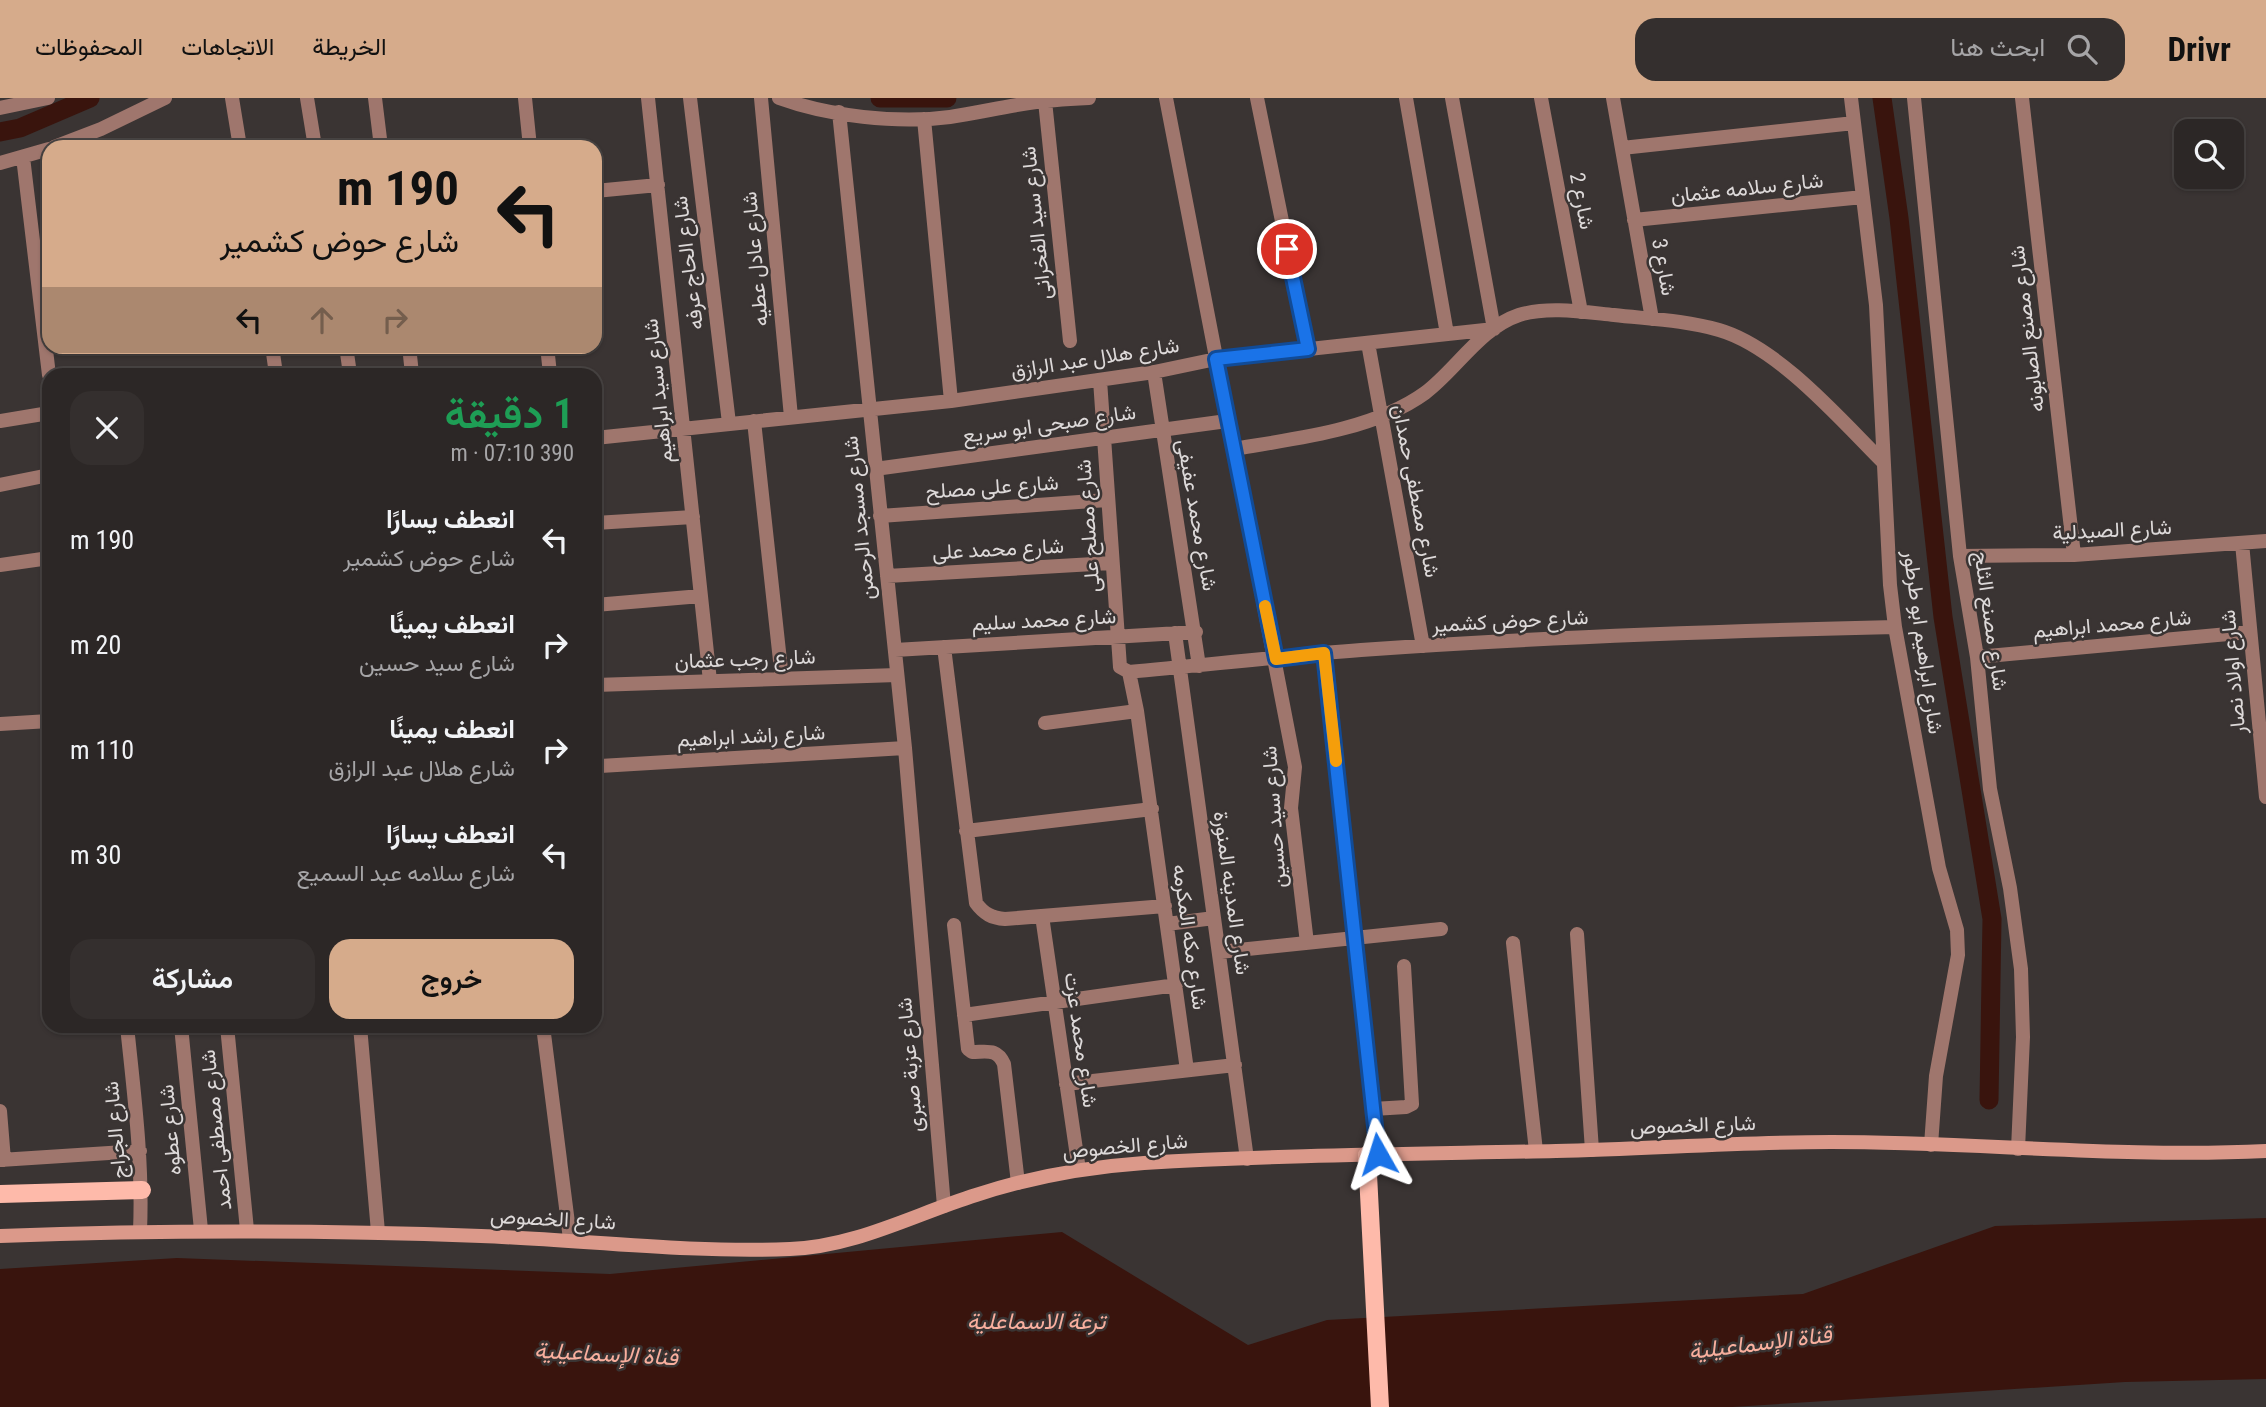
<!DOCTYPE html>
<html lang="ar">
<head>
<meta charset="utf-8">
<style>
  body { margin:0; font-family:"Roboto Condensed",Vazirmatn,sans-serif; background:#342f2e; color:#f1f3f6; direction:rtl; height:100vh; display:flex; flex-direction:column; font-size:26px; white-space:nowrap }
  * { box-sizing:border-box; margin:0 }
  p { font-size:23px; color:#a6a5a7 }
  .icon { flex:none; width:38px; height:38px; fill:none; stroke:currentColor; stroke-width:2; stroke-linecap:round; stroke-linejoin:round }
  .map { position:relative; flex:1; overflow:hidden; direction:ltr }
  .side { position:absolute; left:42px; top:270px; width:560px; height:665px; display:flex; flex-direction:column; background:#2c2726; border-radius:21px; box-shadow:0 2px 5px #0004,0 0 0 2px #484443; direction:rtl }
  .side>* { flex:none }
  .banner { position:absolute; left:42px; top:42px; width:560px; height:214px; border-radius:21px; box-shadow:0 2px 5px #0004,0 0 0 2px #484443; direction:rtl; background:#d6ab8b; color:#111; overflow:hidden }
  .controls { position:absolute; left:2174px; top:21px; display:grid; gap:14px }
  .controls a { display:grid; place-items:center; width:70px; height:70px; border-radius:14px; background:#2c2726; box-shadow:0 2px 5px #0004,0 0 0 2px #484443; font-size:35px }
  .pin { position:absolute; display:grid; place-items:center; width:60px; height:60px; color:#fff; margin:-30px; border:4px solid #fff; border-radius:50%; box-shadow:0 2px 7px #0007 }
  .me { position:absolute; width:77px; margin:-38px; rotate:354deg; stroke-linejoin:round; filter:drop-shadow(0 0 5px #0008) }
  .turn { display:flex; align-items:center; gap:24px; height:147px; padding:0 28px; font-size:32px }
  .turn .icon { width:91px; height:91px; stroke-width:2.5 }
  .turn b { display:block; font-size:49px; line-height:60px }
  .lanes { display:flex; align-items:center; height:66px; padding:0 28px; background:#0003; justify-content:center; gap:35px; direction:ltr }
  .lanes .off { opacity:.35 }
  .round { display:grid; place-items:center; flex:none; width:74px; height:74px; border-radius:21px; background:#342f2e }
  .headline { display:flex; align-items:center; justify-content:space-between; height:119px; padding:0 28px }
  h1 { font-size:42px; font-weight:600; line-height:52px; color:#1e9e55 }
  .button { display:flex; gap:14px; margin-top:auto; padding:14px 28px }
  .button a { flex:1; height:80px; border-radius:21px; background:#d6ab8b; color:#111; font-size:28px; font-weight:600; line-height:80px; text-align:center }
  .button a+a { background:#342f2e; color:#f1f3f6 }
  ul { padding:0; list-style:none }
  li { display:flex; align-items:center; gap:21px; height:105px; padding:0 28px }
  li div { flex:1 }
  li b { display:block; font-size:26px }
  li em { font-style:normal }
  header { display:flex; align-items:center; gap:42px; box-sizing:border-box; height:98px; padding:0 35px; background:#d6ab8b; color:#111 }
  header strong { font-size:33px }
  nav { display:flex; gap:38px; margin-inline-start:auto; font-size:24px }
  .search { width:490px; height:63px; background:#342f2e; display:flex; align-items:center; gap:18px; box-sizing:border-box; padding:0 24px; border-radius:21px; color:#a6a5a7; font-size:26px }
  .map>svg:first-child { display:block }
  .water { fill:#39140d }
  .lines { fill:none; stroke-linecap:round; stroke-linejoin:round }
  .canal { stroke:#39140d; stroke-width:19 }
  .street { stroke:#9f766d; stroke-width:14 }
  .secondary { stroke:#db998a; stroke-width:14 }
  .primary { stroke:#febaaa; stroke-width:18 }
  .route-casing { stroke:#114b97; stroke-width:18 }
  .route { stroke:#1a73e8; stroke-width:12 }
  .slow { stroke:#f59e0b; stroke-width:12 }
  .labels { text-anchor:middle; dominant-baseline:central; stroke-width:5; stroke-linejoin:round; paint-order:stroke }
  .street-label { font-size:21px; fill:#ddd9d9; stroke:#3a3433 }
  .water-label { font-size:23px; font-style:italic; fill:#f9af9e; stroke:#3a3433 }
</style>
</head>
<body>
<header>
<strong>Drivr</strong>
<div class="search"><svg class="icon" aria-label="search" viewBox="0 0 24 24"><circle cx="10" cy="10" r="6"/><path d="M15 15l6 6"/></svg>ابحث هنا</div>
<nav><a>الخريطة</a><a>الاتجاهات</a><a>المحفوظات</a></nav>
</header>
<div class="map">
<svg width="2266" height="1309" viewBox="0 0 2266 1309">
  <rect width="100%" height="100%" fill="#3a3433"/>
  <path class="water" d="M 2266,1120 L 2266,1281 L 2125,1284 L 1732,1309 L 0,1309 L 0,1171 L 177,1160 L 610,1176 L 1062,1134 L 1248,1247 L 1327,1222 L 1803,1196 L 1995,1128 Z"/>
  <g class="lines">
    <path class="canal" d="M 880,0 L 947,0
      M 1882,0 L 1899,120 L 1943,519 L 1992,821 L 1989,1002
      M 0,34 L 20,30 L 90,0"/>
    <path class="street" d="M 232,0 L 240,49
      M 307,0 L 315,49
      M 375,0 L 381,49
      M 525,0 L 530,49
      M 648,0 L 710,583
      M 690,0 L 729,325
      M 761,0 L 791,319
      M 779,0 C 828,18 897,26 950,19 C 976,15 1003,9 1029,5 C 1049,2 1069,1 1089,0
      M 1166,0 L 1295,669 L 1291,710 L 1307,845
      M 1257,0 L 1308,251
      M 1406,0 L 1447,236
      M 1541,0 L 1581,214
      M 1613,0 L 1652,221
      M 1851,0 L 1876,207 L 1890,487 L 1895,529 L 1939,770 L 1957,832 L 1958,857 L 1936,978 L 1931,1047
      M 1914,0 L 1960,458 L 1977,559 L 1990,691 L 2010,790 L 2021,871 L 2023,939 L 2018,1051
      M 2022,0 L 2074,457
      M 1045,3 L 1070,243
      M 0,10 L 48,0
      M 839,14 L 905,650 L 944,1108
      M 924,21 L 951,303
      M 54,49 L 101,31 L 165,0
      M 1622,50 L 1854,25
      M 23,59 L 49,277
      M 0,65 L 49,51
      M 595,93 L 658,87
      M 1634,122 L 1863,99
      M 1368,245 L 1423,548
      M 272,248 L 276,276
      M 346,248 L 350,276
      M 409,248 L 412,276
      M 547,248 L 550,276
      M 1154,274 L 1199,568
      M 1100,282 L 1120,569 L 1129,574 L 1137,613 L 1187,972
      M 0,323 L 49,315
      M 754,323 L 782,581
      M 595,340 L 951,303 L 1154,274 L 1216,261 L 1494,231 L 1452,0
      M 1233,351 C 1294,341 1374,332 1425,295 C 1456,272 1480,230 1519,217 C 1548,208 1584,214 1614,217 C 1649,221 1684,222 1719,232 C 1778,249 1840,321 1883,364
      M 875,371 L 1227,323
      M 0,387 L 49,377
      M 880,418 L 1107,402
      M 595,425 L 693,419
      M 2242,445 L 2266,699
      M 1960,458 L 2074,457 L 2266,443
      M 0,467 L 49,460
      M 887,478 L 1111,465
      M 595,507 L 701,498
      M 1175,535 L 1247,1061
      M 944,549 L 976,805 C 984,816 992,820 1005,821 L 1165,808
      M 895,552 L 1196,534
      M 1324,555 L 1378,1056
      M 1977,559 L 2250,534
      M 1129,574 C 1206,567 1283,558 1361,552 C 1539,539 1717,533 1895,529
      M 595,587 L 897,577
      M 1045,625 L 1137,613
      M 0,626 L 49,623
      M 600,668 L 905,650
      M 966,733 L 1152,711
      M 1042,818 L 1079,1072
      M 1167,826 L 1214,820
      M 954,827 L 968,951 L 972,954 C 987,954 997,950 1004,966 L 1018,1085
      M 1577,836 L 1592,1052
      M 1513,845 L 1536,1053
      M 1219,854 L 1441,831
      M 964,917 L 1176,887
      M 127,928 C 134,996 143,1064 140,1133
      M 181,928 L 201,1132
      M 227,928 L 247,1132
      M 360,928 L 378,1134
      M 543,928 L 570,1141
      M 1066,986 L 1235,967
      M 1373,1011 L 1406,1009 L 1412,1006 L 1404,868
      M 0,1013 L 4,1062
      M 0,1062 L 140,1053"/>
    <path class="secondary" d="M 0,1138 C 161,1132 320,1132 481,1138 C 584,1142 687,1155 790,1151 C 855,1149 915,1116 976,1097 C 1031,1079 1087,1069 1144,1065 C 1281,1057 1419,1056 1556,1053 C 1648,1051 1740,1044 1831,1044 C 1976,1044 2121,1060 2266,1053"/>
    <path class="primary" d="M 1367,1057 L 1380,1309
      M 0,1096 L 142,1092"/>
  </g>
  <g class="lines">
    <g class="route-casing">
      <path id="route" d="M 1287,151 L 1308,251 L 1216,261 L 1276,561 L 1324,555 L 1378,1056"/>
    </g>
    <use href="#route" class="route"/>
    <path class="slow" d="M 1265,508 L 1276,561 L 1324,555 L 1336,663"/>
  </g>
  <g class="labels">
    <g class="street-label">
      <text transform="translate(1747 90) rotate(-6)">شارع سلامه عثمان</text>
      <text transform="translate(1582 103) rotate(79)">شارع 2</text>
      <text transform="translate(1036 125) rotate(-96)">شارع سيد الفخرانى</text>
      <text transform="translate(755 161) rotate(-95)">شارع عادل عطيه</text>
      <text transform="translate(688 165) rotate(-97)">شارع الحاج عرفه</text>
      <text transform="translate(1664 169) rotate(80)">شارع 3</text>
      <text transform="translate(2027 231) rotate(-97)">شارع مصنع الصابونه</text>
      <text transform="translate(1095 260) rotate(-9)">شارع هلال عبد الرازق</text>
      <text transform="translate(658 293) rotate(-96)">شارع سيد ابراهيم</text>
      <text transform="translate(1049 326) rotate(-8)">شارع صبحى ابو سريع</text>
      <text transform="translate(992 389) rotate(-4)">شارع على مصلح</text>
      <text transform="translate(1416 393) rotate(79)">شارع مصطفى حمدان</text>
      <text transform="translate(1197 417) rotate(80)">شارع محمد عفيفى</text>
      <text transform="translate(859 420) rotate(-96)">شارع مسجد الرحمن</text>
      <text transform="translate(1088 428) rotate(-94)">شارع مصلح على</text>
      <text transform="translate(2112 432) rotate(-3)">شارع الصيدلية</text>
      <text transform="translate(998 451) rotate(-3)">شارع محمد على</text>
      <text transform="translate(1044 522) rotate(-3)">شارع محمد سليم</text>
      <text transform="translate(1510 523) rotate(-3)">شارع حوض كشمير</text>
      <text transform="translate(1991 523) rotate(82)">شارع مصنع الثلج</text>
      <text transform="translate(2112 526) rotate(-5)">شارع محمد ابراهيم</text>
      <text transform="translate(1923 544) rotate(82)">شارع ابراهيم ابو طرطور</text>
      <text transform="translate(745 561) rotate(-2)">شارع رجب عثمان</text>
      <text transform="translate(2233 574) rotate(-95)">شارع اولاد نصار</text>
      <text transform="translate(751 638) rotate(-3)">شارع راشد ابراهيم</text>
      <text transform="translate(1274 719) rotate(-94)">شارع سيد حسين</text>
      <text transform="translate(1232 795) rotate(82)">شارع المدينه المنورة</text>
      <text transform="translate(1190 839) rotate(82)">شارع مكه المكرمه</text>
      <text transform="translate(1081 942) rotate(82)">شارع محمد عزت</text>
      <text transform="translate(910 967) rotate(-95)">شارع عزبة صبرى</text>
      <text transform="translate(1693 1027) rotate(-2)">شارع الخصوص</text>
      <text transform="translate(115 1032) rotate(-95)">شارع الجراج</text>
      <text transform="translate(170 1032) rotate(-95)">شارع عطوه</text>
      <text transform="translate(216 1032) rotate(-96)">شارع مصطفى احمد</text>
      <text transform="translate(1125 1048) rotate(-5)">شارع الخصوص</text>
      <text transform="translate(553 1121) rotate(3)">شارع الخصوص</text>
    </g>
    <g class="water-label">
      <text x="1036" y="1223">ترعة الاسماعلية</text>
      <text transform="translate(1760 1245) rotate(-7)">قناة الإسماعيلية</text>
      <text transform="translate(606 1256) rotate(3)">قناة الإسماعيلية</text>
    </g>
  </g>
</svg>
<div class="controls">
<a><svg class="icon" aria-label="search" viewBox="0 0 24 24"><circle cx="10" cy="10" r="6"/><path d="M15 15l6 6"/></svg></a>
</div>
<div class="pin" style="left:1287px;top:151px;background:#d93025"><svg class="icon" aria-label="arrive" viewBox="0 0 24 24"><path d="M6 21V4h12l-3 4 3 4H6"/></svg></div>
<svg class="me" style="left:1378px;top:1056px" viewBox="-20 -20 40 40"><path d="M0-17L14 15 0 8-14 15z" fill="#1a73e8" stroke="#fff" stroke-width="4"/></svg>
<div class="banner">
<div class="turn"><svg class="icon" aria-label="left" viewBox="0 0 24 24"><path d="M17 20v-9H6M10 6l-5 5 5 5"/></svg><div><b>190 m</b>شارع حوض كشمير</div></div>
<div class="lanes"><svg class="icon" aria-label="left" viewBox="0 0 24 24"><path d="M17 20v-9H6M10 6l-5 5 5 5"/></svg><svg class="icon off" aria-label="ahead" viewBox="0 0 24 24"><path d="M12 20V5M6 11l6-6 6 6"/></svg><svg class="icon off" aria-label="right" viewBox="0 0 24 24"><path d="M7 20v-9h11M14 6l5 5-5 5"/></svg></div>
</div>
<section class="side">
<div class="headline"><div><h1>1 دقيقة</h1><p>390 m · 07:10</p></div><a class="round"><svg class="icon" aria-label="close" viewBox="0 0 24 24"><path d="M6 6l12 12M18 6L6 18"/></svg></a></div>
<ul>
<li><svg class="icon" aria-label="left" viewBox="0 0 24 24"><path d="M17 20v-9H6M10 6l-5 5 5 5"/></svg><div><b>انعطف يسارًا</b><p>شارع حوض كشمير</p></div><em>190 m</em></li>
<li><svg class="icon" aria-label="right" viewBox="0 0 24 24"><path d="M7 20v-9h11M14 6l5 5-5 5"/></svg><div><b>انعطف يمينًا</b><p>شارع سيد حسين</p></div><em>20 m</em></li>
<li><svg class="icon" aria-label="right" viewBox="0 0 24 24"><path d="M7 20v-9h11M14 6l5 5-5 5"/></svg><div><b>انعطف يمينًا</b><p>شارع هلال عبد الرازق</p></div><em>110 m</em></li>
<li><svg class="icon" aria-label="left" viewBox="0 0 24 24"><path d="M17 20v-9H6M10 6l-5 5 5 5"/></svg><div><b>انعطف يسارًا</b><p>شارع سلامه عبد السميع</p></div><em>30 m</em></li>
</ul>
<div class="button"><a>خروج</a><a>مشاركة</a></div>
</section>
</div>
</body>
</html>
